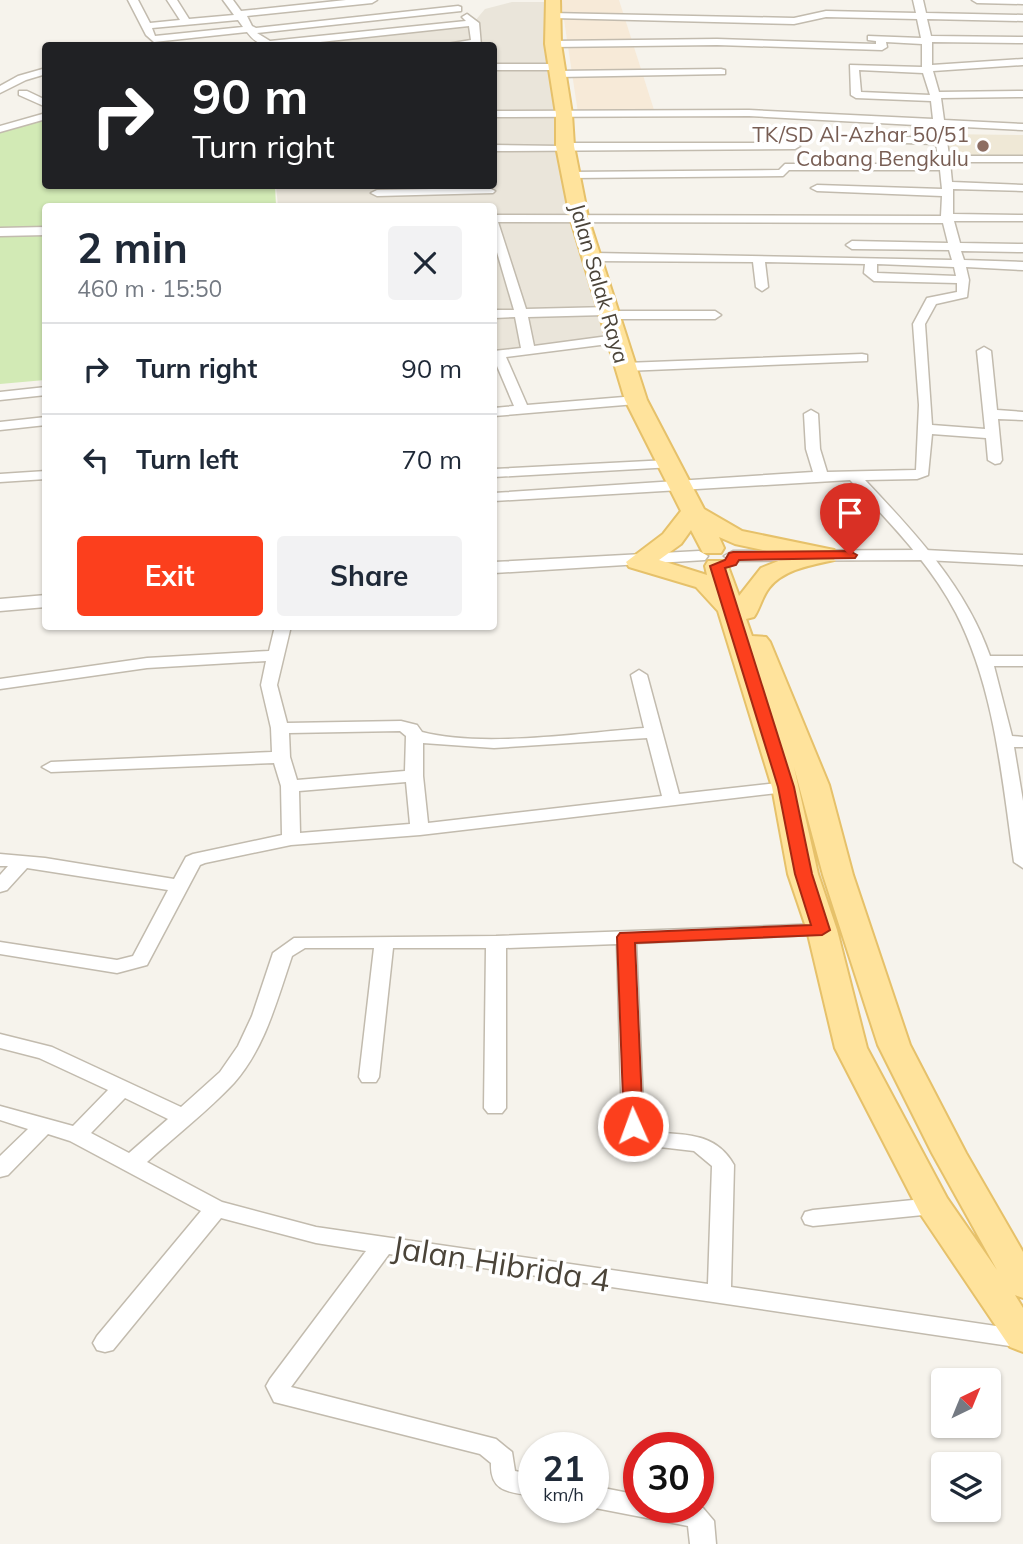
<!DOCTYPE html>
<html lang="en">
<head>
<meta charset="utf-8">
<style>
  body { margin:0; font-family:Mulish,sans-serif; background:#f2f2f3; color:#1f2937; height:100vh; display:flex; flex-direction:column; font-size:26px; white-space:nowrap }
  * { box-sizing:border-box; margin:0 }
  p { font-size:23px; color:#747a83 }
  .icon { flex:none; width:38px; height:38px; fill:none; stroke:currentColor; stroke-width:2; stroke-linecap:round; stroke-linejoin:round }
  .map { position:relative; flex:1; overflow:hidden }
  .sheet { position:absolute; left:42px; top:203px; width:455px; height:427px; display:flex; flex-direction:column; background:#fff; border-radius:7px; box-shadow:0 2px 5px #0004 }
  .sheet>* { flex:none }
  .hud { position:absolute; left:42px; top:42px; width:455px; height:147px; border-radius:7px; box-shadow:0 2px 5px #0004; background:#202124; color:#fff; overflow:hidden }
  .needle { width:46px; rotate:43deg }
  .buttons { position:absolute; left:931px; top:1368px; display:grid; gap:14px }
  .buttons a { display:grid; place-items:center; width:70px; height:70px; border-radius:7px; background:#fff; box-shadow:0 2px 5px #0004; font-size:35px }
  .speed { position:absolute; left:518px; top:1432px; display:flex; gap:14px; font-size:35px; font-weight:700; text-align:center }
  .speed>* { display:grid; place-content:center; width:91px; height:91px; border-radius:50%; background:#fff; box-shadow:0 2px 5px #0004; line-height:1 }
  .speed small { font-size:18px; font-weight:400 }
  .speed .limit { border:10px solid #d22; background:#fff; color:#111 }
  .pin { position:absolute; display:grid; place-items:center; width:60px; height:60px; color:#fff; margin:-72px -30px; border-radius:50% 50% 50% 0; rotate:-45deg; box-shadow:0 0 7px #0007 }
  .pin .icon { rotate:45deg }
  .me { position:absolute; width:77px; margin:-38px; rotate:358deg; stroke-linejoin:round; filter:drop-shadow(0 0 5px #0008) }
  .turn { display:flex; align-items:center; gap:24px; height:147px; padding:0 35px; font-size:32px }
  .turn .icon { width:91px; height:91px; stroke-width:2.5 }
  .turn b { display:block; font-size:49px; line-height:60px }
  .round { display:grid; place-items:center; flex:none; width:74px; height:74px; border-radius:7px; background:#f2f2f3 }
  .head { display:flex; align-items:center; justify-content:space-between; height:119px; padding:0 35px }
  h1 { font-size:42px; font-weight:700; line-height:52px }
  .cta { display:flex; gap:14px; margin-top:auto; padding:14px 35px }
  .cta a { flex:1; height:80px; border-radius:7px; background:#fc3f1d; color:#fff; font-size:28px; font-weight:700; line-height:80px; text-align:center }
  .cta a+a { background:#f2f2f3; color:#1f2937 }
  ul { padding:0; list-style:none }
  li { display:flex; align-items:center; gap:21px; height:91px; padding:0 35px; border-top:2px solid #e0e1e3 }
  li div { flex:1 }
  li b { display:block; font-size:26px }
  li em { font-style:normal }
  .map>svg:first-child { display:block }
  .residential { fill:#eae5da }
  .commercial { fill:#f7ead8 }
  .education { fill:#efe8d6 }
  .green { fill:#d2eab5 }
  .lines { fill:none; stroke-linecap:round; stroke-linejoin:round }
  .minor-casing { stroke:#c2bbae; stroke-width:3 }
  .tertiary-casing { stroke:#c2bbae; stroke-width:3 }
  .primary-casing { stroke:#e6c16a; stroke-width:4 }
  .minor { fill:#fff; fill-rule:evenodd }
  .tertiary { fill:#fff; fill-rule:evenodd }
  .primary { fill:#ffe39c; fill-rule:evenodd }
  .route { fill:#fc3f1d; stroke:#a42913; stroke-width:2 }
  .education-dot { fill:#8d6e63; stroke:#fff; stroke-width:2.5 }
  .labels { text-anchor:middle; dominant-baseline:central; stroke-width:7; stroke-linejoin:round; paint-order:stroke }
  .far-education-label { font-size:21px; fill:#785e54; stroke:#fff; text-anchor:end }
  .far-street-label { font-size:21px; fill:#4b4439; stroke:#fff }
  .near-street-label { font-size:32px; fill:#4b4439; stroke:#fff }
</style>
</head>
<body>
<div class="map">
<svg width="1023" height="1544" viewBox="0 0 1023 1544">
  <rect width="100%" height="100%" fill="#f6f3ec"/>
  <path class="residential" d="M 512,2 L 546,2 L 580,239 L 609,342 L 494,354 L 494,206 L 278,206 L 276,186 L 494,186 L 494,46 L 275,45 L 474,22 L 485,9 Z"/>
  <path class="commercial" d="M 561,0 L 619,0 L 655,113 L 578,113 Z"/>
  <path class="education" d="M 943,134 L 1023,135 L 1023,158 L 944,156 Z"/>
  <path class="green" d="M 45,120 L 46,186 L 275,186 L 276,206 L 46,206 L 45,380 L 0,384 L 0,129 Z"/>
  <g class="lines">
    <g class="minor-casing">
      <path id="minor" d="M 128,0 L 138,0 L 150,23 L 180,20 L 167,0 L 177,0 L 189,19 L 234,15 L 223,0 L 233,0 L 241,11 L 346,0 L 377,0 L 372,3 L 247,16 L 252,26 L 256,28 L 458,6 L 461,7 L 461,11 L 257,33 L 270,41 L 466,21 L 462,17 L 467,14 L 479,23 L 481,46 L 435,46 L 471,40 L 469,26 L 283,46 C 267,46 257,46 247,32 L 154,42 L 146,35 ZM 238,20 L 243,27 L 155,36 L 152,28 Z
        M 913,0 L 923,0 L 926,13 L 1023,15 L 1023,21 L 927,19 L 931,36 L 1023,37 L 1023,43 L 932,42 L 932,65 L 1023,59 L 1023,65 L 933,71 L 939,92 L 1023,91 L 1023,97 L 941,98 L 944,120 L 1023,124 L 1023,130 L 945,126 L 949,156 L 1023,156 L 1023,162 L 950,162 L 952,182 L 1023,185 L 1023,191 L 953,189 L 953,214 L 1023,215 L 1023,221 L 954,221 L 960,243 L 1023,244 L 1023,252 L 961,251 L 964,260 L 1023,262 L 1023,270 L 966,267 L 969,280 L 967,297 L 936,304 L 925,324 L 932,425 L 985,429 L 977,351 L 984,347 L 991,351 L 997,410 L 1023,412 L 1023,420 L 998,419 L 1002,460 L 1000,463 L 995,464 L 988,460 L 986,438 L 932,434 L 928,475 L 917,479 L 865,480 C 915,533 966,587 990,656 L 1023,656 L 1023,666 L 994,666 L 1012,736 L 1023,737 L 1023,747 L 1014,747 L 1023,801 L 1023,868 L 1014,862 C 1002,779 995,689 956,613 C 930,563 888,521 850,480 L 494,501 L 494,493 L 813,472 L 806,449 L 804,414 L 811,410 L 818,414 L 820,449 L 827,472 L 916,470 L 919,405 L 913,324 L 927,298 L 957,292 L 957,283 L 874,281 L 864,273 L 865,264 L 765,262 L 768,287 L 762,291 L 756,287 L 753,262 L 594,261 L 588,257 L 594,253 L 952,260 L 949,250 L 852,249 L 846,245 L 852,241 L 948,243 L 943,223 L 498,222 L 526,309 L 610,307 L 616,311 L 715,311 L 721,315 L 715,319 L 611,319 L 605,315 L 528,317 L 534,346 L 616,335 L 622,339 L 616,343 L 506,357 L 527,405 L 636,396 L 643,400 L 636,404 L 494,416 L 494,408 L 514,406 L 494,359 L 494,351 L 521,348 L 515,317 L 494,318 L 494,310 L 514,310 L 494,242 L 494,215 L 941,216 L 942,196 L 817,191 L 811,188 L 817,185 L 942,189 L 940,170 L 789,170 L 783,176 L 570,178 L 564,175 L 570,172 L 779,170 L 785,164 L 939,164 L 936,144 L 905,143 L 900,140 L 905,137 L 936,138 L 934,126 L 749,116 L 494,117 L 494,111 L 749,110 L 933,119 L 931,101 L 856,98 L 851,95 L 850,65 L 922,67 L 922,44 L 886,42 L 887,47 L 882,50 L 717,45 L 553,47 L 548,44 L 553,41 L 717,39 L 876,44 L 876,41 L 868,40 L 868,36 L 921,38 L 917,19 L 826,17 L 794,24 L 554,18 L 549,15 L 551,13 L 794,18 L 826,11 L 916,13 ZM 859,70 L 923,73 L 930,95 L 861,92 ZM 877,264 L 954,267 L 956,276 L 877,273 Z
        M 972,0 L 1023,0 L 1023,4 L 977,3 Z
        M 494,64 L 556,64 L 561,67 L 556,70 L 494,70 Z
        M 46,68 L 46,74 L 26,80 L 0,93 L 0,86 L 18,76 Z
        M 721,69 L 725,70 L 725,74 L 558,77 L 553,74 L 558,71 Z
        M 19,91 L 27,91 L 46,100 L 46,107 L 19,95 Z
        M 46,113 L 46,119 L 0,132 L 0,126 Z
        M 565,143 L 795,143 L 800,146 L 795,149 L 494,151 L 494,145 L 560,146 Z
        M 489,188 L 495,191 L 493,193 L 377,196 L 371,193 L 377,190 Z
        M 46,227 L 46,235 L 0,236 L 0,228 Z
        M 862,354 L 867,355 L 867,361 L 625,371 L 618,367 L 625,363 Z
        M 46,387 L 46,395 L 0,400 L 0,392 Z
        M 46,417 L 46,425 L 0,430 L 0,422 Z
        M 668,460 L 673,461 L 673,467 L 494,477 L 494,469 Z
        M 46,471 L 46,479 L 0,482 L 0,474 Z
        M 275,626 L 291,626 L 277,685 L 287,723 L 401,721 L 417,725 L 422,732 C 481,748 581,733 644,728 L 631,675 L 639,670 L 647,675 L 679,794 L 786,782 L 795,787 L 786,792 L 420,835 L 291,845 L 205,863 L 200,865 L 147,965 L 117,973 L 0,954 L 0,942 L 117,960 L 133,956 L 168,890 L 27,868 L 7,890 L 0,892 L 0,875 L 8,866 L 0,866 L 0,854 L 45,858 L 174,879 L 186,857 L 193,854 L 282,835 L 281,786 L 274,763 L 51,772 L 42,767 L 51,762 L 272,752 L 271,728 L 261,685 L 266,661 L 147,668 L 0,689 L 0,679 L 147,658 L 269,651 ZM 400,731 L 406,736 L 405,771 L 297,780 L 290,757 L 289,733 ZM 647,738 L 662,796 L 428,823 L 423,776 L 423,743 L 494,748 ZM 406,782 L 410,824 L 300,833 L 299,791 Z
        M 822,924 L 829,926 L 832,930 L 829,934 L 636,943 L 644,1125 L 648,1132 C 683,1135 715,1131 734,1165 L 731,1287 L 1023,1330 L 1023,1348 L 389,1254 L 291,1387 L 496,1439 L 512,1452 L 515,1471 L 534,1475 L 534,1496 C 510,1492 490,1493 491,1463 L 480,1454 L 274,1402 L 266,1386 L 270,1379 L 366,1251 L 316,1243 L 221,1218 L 113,1350 L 105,1352 L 97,1350 L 93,1343 L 97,1336 L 201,1211 L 70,1141 L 48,1134 L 8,1175 L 0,1177 L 0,1156 L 28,1129 L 0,1120 L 0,1106 L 73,1126 L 108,1090 L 39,1058 L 0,1048 L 0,1034 L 52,1047 L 181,1107 L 220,1072 L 238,1046 L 252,1016 L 273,953 L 294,938 L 496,936 ZM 617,944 L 622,1126 L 634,1144 L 694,1151 L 712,1166 L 708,1284 L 316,1227 L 222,1202 L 147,1162 C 175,1136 208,1111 234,1083 C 265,1048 277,1000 292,956 L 305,948 L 374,948 L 359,1077 L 362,1082 L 376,1082 L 379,1077 L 393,948 L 486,948 L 484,1108 L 488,1113 L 502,1113 L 506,1108 L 506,948 ZM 125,1098 L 168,1119 L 129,1153 L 91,1133 Z
        M 933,1198 L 941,1200 L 944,1206 L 941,1212 L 933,1214 L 813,1226 L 805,1224 L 802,1218 L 805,1212 L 813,1210 Z
        M 593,1486 L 639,1495 L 639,1507 L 703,1508 L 714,1521 L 716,1544 L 690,1544 L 688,1526 L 590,1507 L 593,1507 Z"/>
    </g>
    <g class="tertiary-casing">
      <path id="tertiary" d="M 925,550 L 1023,555 L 1023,565 L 925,560 L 733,561 L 724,556 L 733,551 Z
        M 699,551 L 708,556 L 705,560 L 494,573 L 494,562 Z
        M 46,595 L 46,607 L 0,611 L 0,599 Z"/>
    </g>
    <g class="primary-casing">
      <path id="primary" d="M 546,0 L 560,0 L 561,44 L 572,114 L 574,146 L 588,217 L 647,400 L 704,509 L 742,531 L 834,550 L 837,555 L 834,560 C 812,565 784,569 769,588 C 762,597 760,608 754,617 L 746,619 L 752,636 L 766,637 L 770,642 L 829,785 L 853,875 L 910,1045 L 966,1153 L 1023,1252 L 1023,1298 L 1015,1295 L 1023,1308 L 1023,1352 L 1010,1347 L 921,1215 L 835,1048 L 807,930 L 788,874 L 772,787 L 718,611 L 696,587 L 629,567 L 626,562 L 663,534 L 681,511 L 625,400 L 570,217 L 556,146 L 556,114 L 545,44 ZM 691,530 L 703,553 L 721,553 L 724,548 L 719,537 L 735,544 L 791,556 L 761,568 L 739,596 L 726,561 L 708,561 L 705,566 L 707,575 L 659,560 L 681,544 ZM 794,767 L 823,875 L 878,1045 L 932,1153 L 997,1270 L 947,1198 L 867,1048 L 837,930 L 818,874 Z"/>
    </g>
    <use href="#minor" class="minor"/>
    <use href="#tertiary" class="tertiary"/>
    <use href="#primary" class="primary"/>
  </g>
  <path class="route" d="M 850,551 L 857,555 L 855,558 L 739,560 L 736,565 L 725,568 L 794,787 L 812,874 L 830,930 L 822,935 L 635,943 L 643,1126 L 640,1131 L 626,1131 L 624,1126 L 617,937 L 620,933 L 811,925 L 795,874 L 778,787 L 710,566 L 725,560 L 729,553 L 733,552 Z"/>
  <circle class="education-dot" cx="983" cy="146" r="7"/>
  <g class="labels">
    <g class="far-education-label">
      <text x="969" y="134">TK/SD Al-Azhar 50/51<tspan x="969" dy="24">Cabang Bengkulu</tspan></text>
    </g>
    <g class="far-street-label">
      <text transform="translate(600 283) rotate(74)">Jalan Salak Raya</text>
    </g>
    <g class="near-street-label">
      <text transform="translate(501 1263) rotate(9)">Jalan Hibrida 4</text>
    </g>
  </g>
</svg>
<div class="buttons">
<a><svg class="needle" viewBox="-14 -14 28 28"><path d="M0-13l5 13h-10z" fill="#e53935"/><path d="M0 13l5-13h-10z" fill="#747a83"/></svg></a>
<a><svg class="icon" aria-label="layers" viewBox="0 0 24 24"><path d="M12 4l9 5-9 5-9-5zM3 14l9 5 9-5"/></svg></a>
</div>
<div class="speed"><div>21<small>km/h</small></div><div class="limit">30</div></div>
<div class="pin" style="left:850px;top:555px;background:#d93025"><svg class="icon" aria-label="arrive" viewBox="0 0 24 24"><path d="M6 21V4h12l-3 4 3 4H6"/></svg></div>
<svg class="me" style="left:633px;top:1126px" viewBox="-20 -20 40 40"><circle r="17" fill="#fc3f1d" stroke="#fff" stroke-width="3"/><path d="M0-11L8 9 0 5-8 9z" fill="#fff"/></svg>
<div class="hud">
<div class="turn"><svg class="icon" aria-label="right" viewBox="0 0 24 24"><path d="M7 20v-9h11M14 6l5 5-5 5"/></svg><div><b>90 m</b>Turn right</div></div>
</div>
<section class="sheet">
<div class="head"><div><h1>2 min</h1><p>460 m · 15:50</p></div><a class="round"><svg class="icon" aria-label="close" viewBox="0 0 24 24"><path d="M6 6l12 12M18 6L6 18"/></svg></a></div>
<ul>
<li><svg class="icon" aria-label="right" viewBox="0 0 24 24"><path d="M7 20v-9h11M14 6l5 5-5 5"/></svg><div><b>Turn right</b></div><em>90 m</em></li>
<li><svg class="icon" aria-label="left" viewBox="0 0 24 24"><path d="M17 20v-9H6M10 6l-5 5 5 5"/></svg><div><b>Turn left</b></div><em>70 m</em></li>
</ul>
<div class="cta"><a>Exit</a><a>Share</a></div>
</section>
</div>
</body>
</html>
